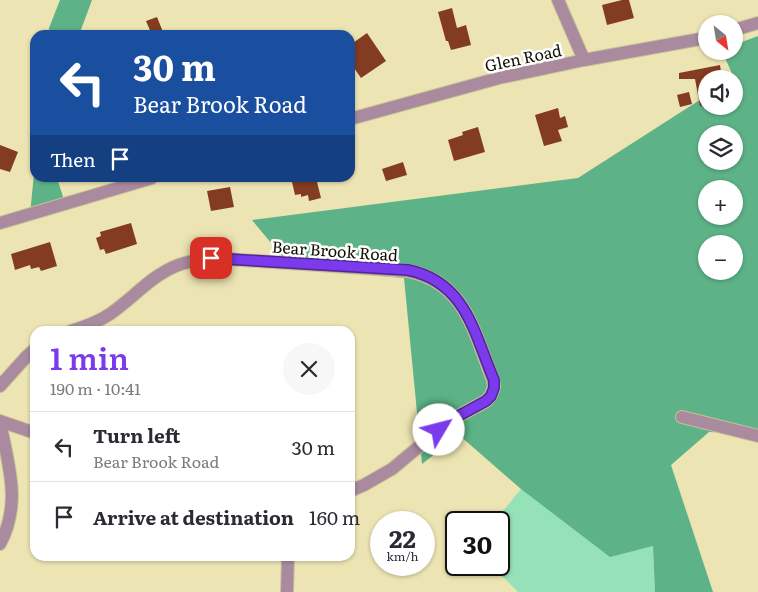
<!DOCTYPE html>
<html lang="en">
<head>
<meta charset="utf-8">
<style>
  body { margin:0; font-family:Literata,serif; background:#f7f7f7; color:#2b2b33; height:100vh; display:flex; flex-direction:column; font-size:19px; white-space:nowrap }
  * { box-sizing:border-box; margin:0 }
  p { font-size:16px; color:#7c7c81 }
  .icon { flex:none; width:28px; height:28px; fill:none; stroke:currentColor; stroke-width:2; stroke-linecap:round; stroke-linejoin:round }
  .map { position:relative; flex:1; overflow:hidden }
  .details { position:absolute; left:30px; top:326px; width:325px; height:235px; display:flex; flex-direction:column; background:#fff; border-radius:15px; box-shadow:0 1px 4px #0004 }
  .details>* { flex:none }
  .banner { position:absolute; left:30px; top:30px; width:325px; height:152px; border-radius:15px; box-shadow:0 1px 4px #0004; background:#1a4fa0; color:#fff; overflow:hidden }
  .needle { width:32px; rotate:150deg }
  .fabs { position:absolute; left:698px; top:15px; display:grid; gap:10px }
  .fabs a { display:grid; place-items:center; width:45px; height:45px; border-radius:50%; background:#fff; box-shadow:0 1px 4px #0004; font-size:25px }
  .speed { position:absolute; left:370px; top:511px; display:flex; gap:10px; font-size:25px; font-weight:700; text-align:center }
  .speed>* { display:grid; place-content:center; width:65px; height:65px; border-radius:50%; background:#fff; box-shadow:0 1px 4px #0004; line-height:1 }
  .speed small { font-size:12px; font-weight:400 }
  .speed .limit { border:2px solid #111; border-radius:8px; background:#fff; color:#111 }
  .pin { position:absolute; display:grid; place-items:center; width:42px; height:42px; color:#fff; margin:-21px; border-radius:10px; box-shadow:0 2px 8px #0006 }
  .me { position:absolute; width:55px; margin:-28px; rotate:53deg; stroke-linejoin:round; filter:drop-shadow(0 0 4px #0008) }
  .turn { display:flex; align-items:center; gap:18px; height:105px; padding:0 20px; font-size:22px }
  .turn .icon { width:65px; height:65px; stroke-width:2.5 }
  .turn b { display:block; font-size:35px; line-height:42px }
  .then { display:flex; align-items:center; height:48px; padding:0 20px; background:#0003; gap:10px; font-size:19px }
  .round { display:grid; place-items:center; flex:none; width:52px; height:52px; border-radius:26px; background:#f7f7f7 }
  .summary { display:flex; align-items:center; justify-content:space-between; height:85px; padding:0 20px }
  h1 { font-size:30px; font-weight:600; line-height:38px; color:#7c3aed }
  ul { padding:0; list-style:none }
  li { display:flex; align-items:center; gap:15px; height:70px; padding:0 20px; border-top:1px solid #e1e1e2 }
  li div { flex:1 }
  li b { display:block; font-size:19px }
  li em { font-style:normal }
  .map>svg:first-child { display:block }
  .green { fill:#95e1b8 }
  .forest { fill:#5db287; fill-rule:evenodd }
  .building { fill:#833b22 }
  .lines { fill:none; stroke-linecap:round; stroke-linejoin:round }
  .street-casing { stroke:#c9c296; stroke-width:14 }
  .street { stroke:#aa8a9f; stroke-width:12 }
  .route-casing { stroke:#51269a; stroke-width:12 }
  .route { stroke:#7c3aed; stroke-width:9 }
  .labels { text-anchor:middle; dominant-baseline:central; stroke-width:5; stroke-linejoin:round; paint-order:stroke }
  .street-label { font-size:16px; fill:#120f01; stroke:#fff }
</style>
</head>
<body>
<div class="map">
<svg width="758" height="592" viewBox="0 0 758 592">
  <rect width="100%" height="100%" fill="#ece4b2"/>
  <path class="green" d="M 521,489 L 637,550 L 653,546 L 655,592 L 518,592 L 491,565 L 499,565 L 499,522 L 494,522 Z"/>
  <path class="forest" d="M 60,0 L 92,0 L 79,35 L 48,35 L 49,28 Z
    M 758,36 L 758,434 L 709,432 L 671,465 L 713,592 L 655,592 L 653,546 L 610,557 L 521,489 L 459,435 L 422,464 L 404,278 L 292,268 L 252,220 L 578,178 L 706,96 L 706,106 L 734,106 L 734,78 L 722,51 L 734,51 L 734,45 ZM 706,134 L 734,134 L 734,161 L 706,161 ZM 706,189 L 734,189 L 734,216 L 706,216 ZM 706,244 L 734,244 L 734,271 L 706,271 Z
    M 35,164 L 35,178 L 57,178 L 65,203 L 30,214 Z"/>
  <path class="building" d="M 622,0 L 629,0 L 634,18 L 607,25 L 602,5 Z
    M 452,8 L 457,28 L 466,25 L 471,45 L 451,50 L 448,41 L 446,41 L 438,12 Z
    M 157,17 L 163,32 L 152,35 L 146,21 Z
    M 367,33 L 386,61 L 361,78 L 350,62 L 350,45 Z
    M 720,65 L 722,79 L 706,79 L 706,105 L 700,106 L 695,79 L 679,79 L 679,73 Z
    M 689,92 L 692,104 L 680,107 L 677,95 Z
    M 558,108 L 560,118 L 565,116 L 568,127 L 558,130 L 562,141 L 544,146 L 535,115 Z
    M 478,127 L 485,152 L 454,161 L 448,140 L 463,135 L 462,132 Z
    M 0,145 L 18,152 L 10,172 L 0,169 Z
    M 403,162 L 407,175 L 386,181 L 382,169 Z
    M 308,178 L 316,178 L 321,198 L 309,201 L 308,195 L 301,197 L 301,194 L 295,195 L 292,182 Z
    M 230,187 L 234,207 L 211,211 L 207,191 Z
    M 131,223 L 137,244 L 106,254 L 104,249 L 100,250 L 96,238 L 101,236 L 100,232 Z
    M 50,242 L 57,266 L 41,271 L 39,267 L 31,269 L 30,265 L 15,270 L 11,254 Z"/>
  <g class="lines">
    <g class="street-casing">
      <path id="street" d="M 558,0 L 584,60
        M 734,30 L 758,23
        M 350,119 L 499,78 L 584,60 L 706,38
        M 0,223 L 152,178
        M 71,331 C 84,327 98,322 110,314 C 132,299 151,276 176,266 C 187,261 199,260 211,258 L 408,271 C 466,282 474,333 493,380 L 494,387 L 491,395 L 486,401 L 451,420 L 392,469 L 364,485 L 350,491
        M 0,386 L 27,356 L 35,349
        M 682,417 L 758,436
        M 0,421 L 35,433
        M 0,422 C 8,464 22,503 0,544
        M 287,592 L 288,556"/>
    </g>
    <use href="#street" class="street"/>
  </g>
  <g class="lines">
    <g class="route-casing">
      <path id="route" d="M 211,258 L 408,270 C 466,282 474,333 494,380 L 494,388 L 491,396 L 486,401 L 451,420 L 439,430"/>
    </g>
    <use href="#route" class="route"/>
  </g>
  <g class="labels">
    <g class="street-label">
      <text transform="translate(523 57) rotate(-12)">Glen Road</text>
      <text transform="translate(335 250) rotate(4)">Bear Brook Road</text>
    </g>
  </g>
</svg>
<div class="fabs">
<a><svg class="needle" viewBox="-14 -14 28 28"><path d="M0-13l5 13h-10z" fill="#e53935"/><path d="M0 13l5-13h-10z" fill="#7c7c81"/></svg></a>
<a><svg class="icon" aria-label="sound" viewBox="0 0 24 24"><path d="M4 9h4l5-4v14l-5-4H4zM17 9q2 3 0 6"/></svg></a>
<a><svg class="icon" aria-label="layers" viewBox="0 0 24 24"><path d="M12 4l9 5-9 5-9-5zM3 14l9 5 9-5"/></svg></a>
<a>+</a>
<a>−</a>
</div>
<div class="speed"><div>22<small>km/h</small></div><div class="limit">30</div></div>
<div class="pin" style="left:211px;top:258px;background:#d93025"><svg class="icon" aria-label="arrive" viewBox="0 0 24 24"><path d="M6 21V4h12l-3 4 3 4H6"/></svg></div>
<svg class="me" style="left:439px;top:430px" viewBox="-20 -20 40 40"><circle r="19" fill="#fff"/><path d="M0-13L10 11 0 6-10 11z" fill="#7c3aed"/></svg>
<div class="banner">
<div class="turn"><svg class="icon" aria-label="left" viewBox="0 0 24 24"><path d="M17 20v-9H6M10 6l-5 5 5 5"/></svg><div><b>30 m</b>Bear Brook Road</div></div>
<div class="then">Then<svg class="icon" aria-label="arrive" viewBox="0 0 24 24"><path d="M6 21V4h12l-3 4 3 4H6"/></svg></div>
</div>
<section class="details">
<div class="summary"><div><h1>1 min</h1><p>190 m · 10:41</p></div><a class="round"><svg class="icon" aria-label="close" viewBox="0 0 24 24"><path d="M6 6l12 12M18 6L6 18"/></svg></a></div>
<ul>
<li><svg class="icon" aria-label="left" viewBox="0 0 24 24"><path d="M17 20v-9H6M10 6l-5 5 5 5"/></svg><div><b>Turn left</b><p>Bear Brook Road</p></div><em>30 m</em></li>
<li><svg class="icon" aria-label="arrive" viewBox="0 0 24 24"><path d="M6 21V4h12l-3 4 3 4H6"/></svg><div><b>Arrive at destination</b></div><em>160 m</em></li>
</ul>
</section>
</div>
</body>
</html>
